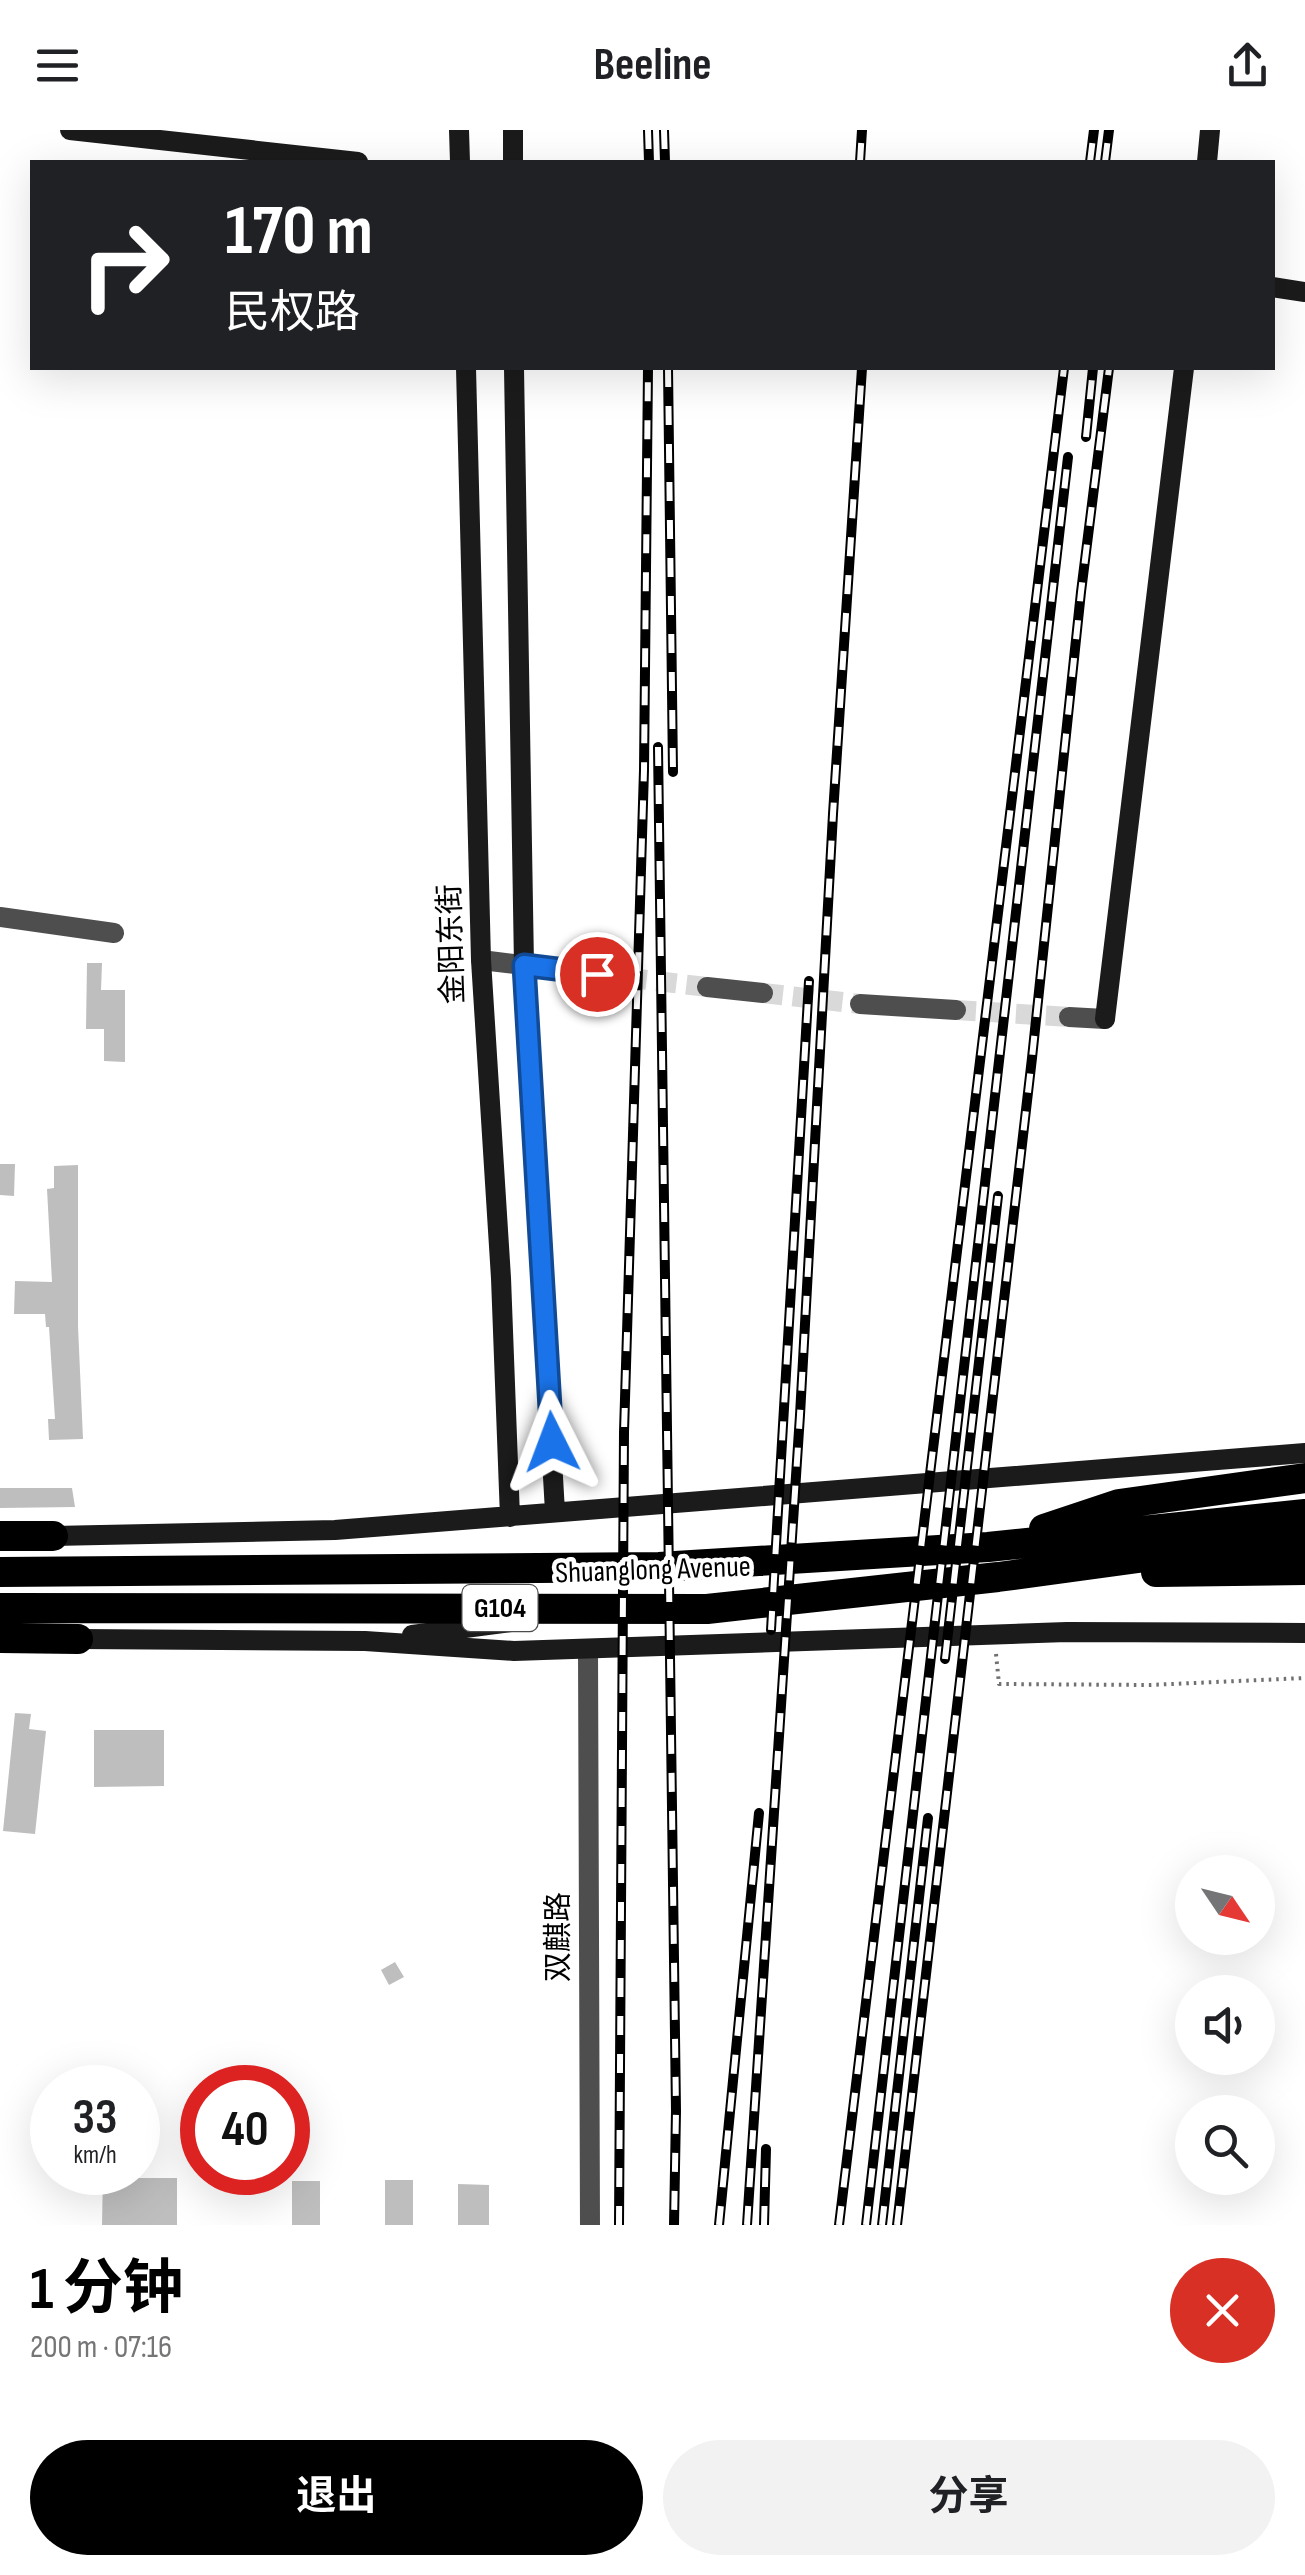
<!DOCTYPE html>
<html lang="zh">
<head>
<meta charset="utf-8">
<style>
  body { margin:0; font-family:"Sofia Sans Condensed","Noto Sans SC",sans-serif; background:#f2f2f2; color:#202124; height:100vh; display:flex; flex-direction:column; font-size:38px; white-space:nowrap }
  * { box-sizing:border-box; margin:0 }
  p { font-size:32px; color:#757577 }
  .icon { flex:none; width:55px; height:55px; fill:none; stroke:currentColor; stroke-width:2; stroke-linecap:round; stroke-linejoin:round }
  .map { position:relative; height:2095px; overflow:hidden }
  .side { display:flex; flex-direction:column; background:#fff; flex:1 }
  .side>* { flex:none }
  .banner { position:absolute; left:30px; top:30px; width:1245px; height:210px; border-radius:0px; box-shadow:0 10px 40px #0002; background:#202124; color:#fff; overflow:hidden }
  .needle { width:65px; rotate:125deg }
  .fabs { position:absolute; left:1175px; top:1725px; display:grid; gap:20px }
  .fabs a { display:grid; place-items:center; width:100px; height:100px; border-radius:50%; background:#fff; box-shadow:0 10px 40px #0002; font-size:50px }
  .speed { position:absolute; left:30px; top:1935px; display:flex; gap:20px; font-size:50px; font-weight:700; text-align:center }
  .speed>* { display:grid; place-content:center; width:130px; height:130px; border-radius:50%; background:#fff; box-shadow:0 10px 40px #0002; line-height:1 }
  .speed small { font-size:25px; font-weight:400 }
  .speed .limit { border:15px solid #d22; background:#fff; color:#111 }
  .pin { position:absolute; display:grid; place-items:center; width:85px; height:85px; color:#fff; margin:-42px; border:5px solid #fff; border-radius:50%; box-shadow:0 2px 10px #0007 }
  .me { position:absolute; width:110px; margin:-55px; rotate:357deg; stroke-linejoin:round; filter:drop-shadow(0 0 8px #0008) }
  .turn { display:flex; align-items:center; gap:35px; height:210px; padding:0 30px; font-size:45px }
  .turn .icon { width:130px; height:130px; stroke-width:2.5 }
  .turn b { display:block; font-size:70px; line-height:85px }
  .round { display:grid; place-items:center; flex:none; width:105px; height:105px; border-radius:52px; background:#f2f2f2 }
  .head { display:flex; align-items:center; justify-content:space-between; height:170px; padding:0 30px }
  h1 { font-size:60px; font-weight:700; line-height:75px; color:#000 }
  .cta { display:flex; gap:20px; margin-top:auto; padding:20px 30px }
  .cta a { flex:1; height:115px; border-radius:60px; background:#000; color:#fff; font-size:40px; font-weight:700; line-height:115px; text-align:center }
  .cta a+a { background:#f2f2f2; color:#202124 }
  header { display:flex; justify-content:space-between; align-items:center; height:130px; padding:0 30px; background:#fff; font-size:45px; font-weight:700 }
  .map>svg:first-child { display:block }
  .building { fill:#bebebe }
  .lines { fill:none; stroke-linecap:round; stroke-linejoin:round }
  .street-tunnel { stroke:#d9d9d9; stroke-width:20; stroke-dasharray:20 10; stroke-linecap:butt }
  .path { stroke:#707070; stroke-width:4; stroke-dasharray:2.5 5; stroke-linecap:butt }
  .street { stroke:#4e4e4e; stroke-width:20 }
  .secondary { stroke:#1b1b1b; stroke-width:20 }
  .highway { stroke:#000; stroke-width:30 }
  .rail-casing { stroke:#000; stroke-width:10 }
  .rail { stroke:#fff; stroke-width:6; stroke-dasharray:19; stroke-linecap:butt }
  .route-casing { stroke:#114b97; stroke-width:25 }
  .route { stroke:#1a73e8; stroke-width:18 }
  .labels { text-anchor:middle; dominant-baseline:central; stroke-width:9; stroke-linejoin:round; paint-order:stroke }
  .shield { fill:#fff; stroke:#4c4c4c; stroke-width:2.5 }
  .shield-label { font-size:28px; font-weight:bold; fill:#000 }
  .street-label { font-size:30px; fill:#000; stroke:#fff }
</style>
</head>
<body>
<header><svg class="icon" aria-label="menu" viewBox="0 0 24 24"><path d="M4 6h16M4 12h16M4 18h16"/></svg>Beeline<svg class="icon" aria-label="share" viewBox="0 0 24 24"><path d="M12 15V3M7 8l5-5 5 5M5 13v7h14v-7"/></svg></header>
<div class="map">
<svg width="1305" height="2095" viewBox="0 0 1305 2095">
  <rect width="100%" height="100%" fill="#fff"/>
  <path class="building" d="M 87,833 L 102,833 L 101,860 L 125,860 L 125,932 L 104,931 L 104,899 L 86,899 Z
    M 0,1034 L 15,1034 L 14,1066 L 0,1065 Z
    M 78,1035 L 78,1196 L 83,1309 L 49,1310 L 48,1289 L 55,1289 L 49,1197 L 46,1197 L 45,1184 L 14,1184 L 15,1151 L 52,1152 L 47,1059 L 54,1058 L 54,1036 Z
    M 0,1358 L 72,1358 L 75,1377 L 0,1378 Z
    M 15,1583 L 31,1584 L 29,1599 L 46,1601 L 35,1704 L 3,1701 Z
    M 94,1600 L 164,1600 L 164,1656 L 94,1657 Z
    M 395,1832 L 404,1847 L 389,1855 L 381,1840 Z
    M 103,2042 L 132,2042 L 132,2048 L 177,2048 L 177,2095 L 102,2095 Z
    M 385,2050 L 413,2050 L 413,2095 L 385,2095 Z
    M 292,2051 L 320,2051 L 320,2095 L 292,2095 Z
    M 458,2054 L 489,2055 L 489,2095 L 458,2095 Z"/>
  <g class="lines">
    <path class="street-tunnel" d="M 597,844 L 707,857
      M 763,863 L 860,874
      M 956,880 L 1069,887"/>
    <path class="path" d="M 996,1524 L 999,1554 L 1149,1555 L 1305,1548"/>
    <path class="street" d="M 0,787 L 114,803
      M 481,830 L 597,844
      M 707,857 L 763,863
      M 860,874 L 956,880
      M 1069,887 L 1105,889
      M 588,1519 L 590,2095"/>
    <path class="secondary" d="M 70,0 L 358,32
      M 459,0 L 460,32
      M 513,0 L 513,32
      M 1207,32 L 1210,0
      M 1272,157 L 1305,162
      M 466,238 L 481,830 L 501,1148 L 510,1387
      M 514,238 L 524,835 L 555,1382
      M 1105,889 L 1184,238
      M 53,1406 L 335,1400 L 1305,1323
      M 412,1505 L 527,1490
      M 78,1509 L 365,1511 L 514,1521 L 1067,1502 L 1305,1503"/>
    <path class="highway" d="M 1044,1399 L 1119,1374 L 1305,1348
      M 0,1406 L 53,1406
      M 0,1442 L 659,1437 L 988,1417 L 1305,1384
      M 1156,1442 L 1305,1440
      M 0,1478 L 707,1479 L 998,1447 L 1219,1417 L 1305,1410
      M 0,1508 L 78,1509"/>
    <g class="rail-casing">
      <path id="rail" d="M 648,0 L 649,32
        M 664,0 L 665,32
        M 860,32 L 862,0
        M 1090,32 L 1094,0
        M 1105,32 L 1109,0
        M 668,238 L 673,642
        M 1086,307 L 1093,238
        M 658,617 L 676,1981 L 674,2095
        M 771,1500 L 809,851
        M 945,1529 L 998,1066
        M 619,2095 L 624,1302 L 644,640 L 648,238
        M 719,2095 L 759,1683
        M 747,2095 L 800,1285 L 833,684 L 862,238
        M 764,2095 L 766,2019
        M 839,2095 L 1064,238
        M 866,2095 L 1068,327
        M 882,2095 L 928,1688
        M 897,2095 L 1032,928 L 1081,462 L 1109,238"/>
    </g>
    <use href="#rail" class="rail"/>
  </g>
  <g class="lines">
    <g class="route-casing">
      <path id="route" d="M 552,1312 L 524,835 L 597,844"/>
    </g>
    <use href="#route" class="route"/>
  </g>
  <g class="labels">
    <rect class="shield" x="462.5" y="1455" width="75" height="46" rx="8"/>
    <g class="shield-label">
      <text x="500" y="1478">G104</text>
    </g>
    <g class="street-label">
      <text transform="translate(452 814) rotate(-92)">金阳东街</text>
      <text transform="translate(653 1440) rotate(-2)">Shuanglong Avenue</text>
      <text transform="translate(559 1807) rotate(-90)">双麒路</text>
    </g>
  </g>
</svg>
<div class="fabs">
<a><svg class="needle" viewBox="-14 -14 28 28"><path d="M0-13l5 13h-10z" fill="#e53935"/><path d="M0 13l5-13h-10z" fill="#757577"/></svg></a>
<a><svg class="icon" aria-label="sound" viewBox="0 0 24 24"><path d="M4 9h4l5-4v14l-5-4H4zM17 9q2 3 0 6"/></svg></a>
<a><svg class="icon" aria-label="search" viewBox="0 0 24 24"><circle cx="10" cy="10" r="6"/><path d="M15 15l6 6"/></svg></a>
</div>
<div class="speed"><div>33<small>km/h</small></div><div class="limit">40</div></div>
<div class="pin" style="left:597px;top:844px;background:#d93025"><svg class="icon" aria-label="arrive" viewBox="0 0 24 24"><path d="M6 21V4h12l-3 4 3 4H6"/></svg></div>
<svg class="me" style="left:552px;top:1312px" viewBox="-20 -20 40 40"><path d="M0-17L14 15 0 8-14 15z" fill="#1a73e8" stroke="#fff" stroke-width="4"/></svg>
<div class="banner">
<div class="turn"><svg class="icon" aria-label="right" viewBox="0 0 24 24"><path d="M7 20v-9h11M14 6l5 5-5 5"/></svg><div><b>170 m</b>民权路</div></div>
</div>
</div>
<section class="side">
<div class="head"><div><h1>1 分钟</h1><p>200 m · 07:16</p></div><a class="round" style="background:#d93025;color:#fff"><svg class="icon" aria-label="close" viewBox="0 0 24 24"><path d="M6 6l12 12M18 6L6 18"/></svg></a></div>
<div class="cta"><a>退出</a><a>分享</a></div>
</section>
</body>
</html>
